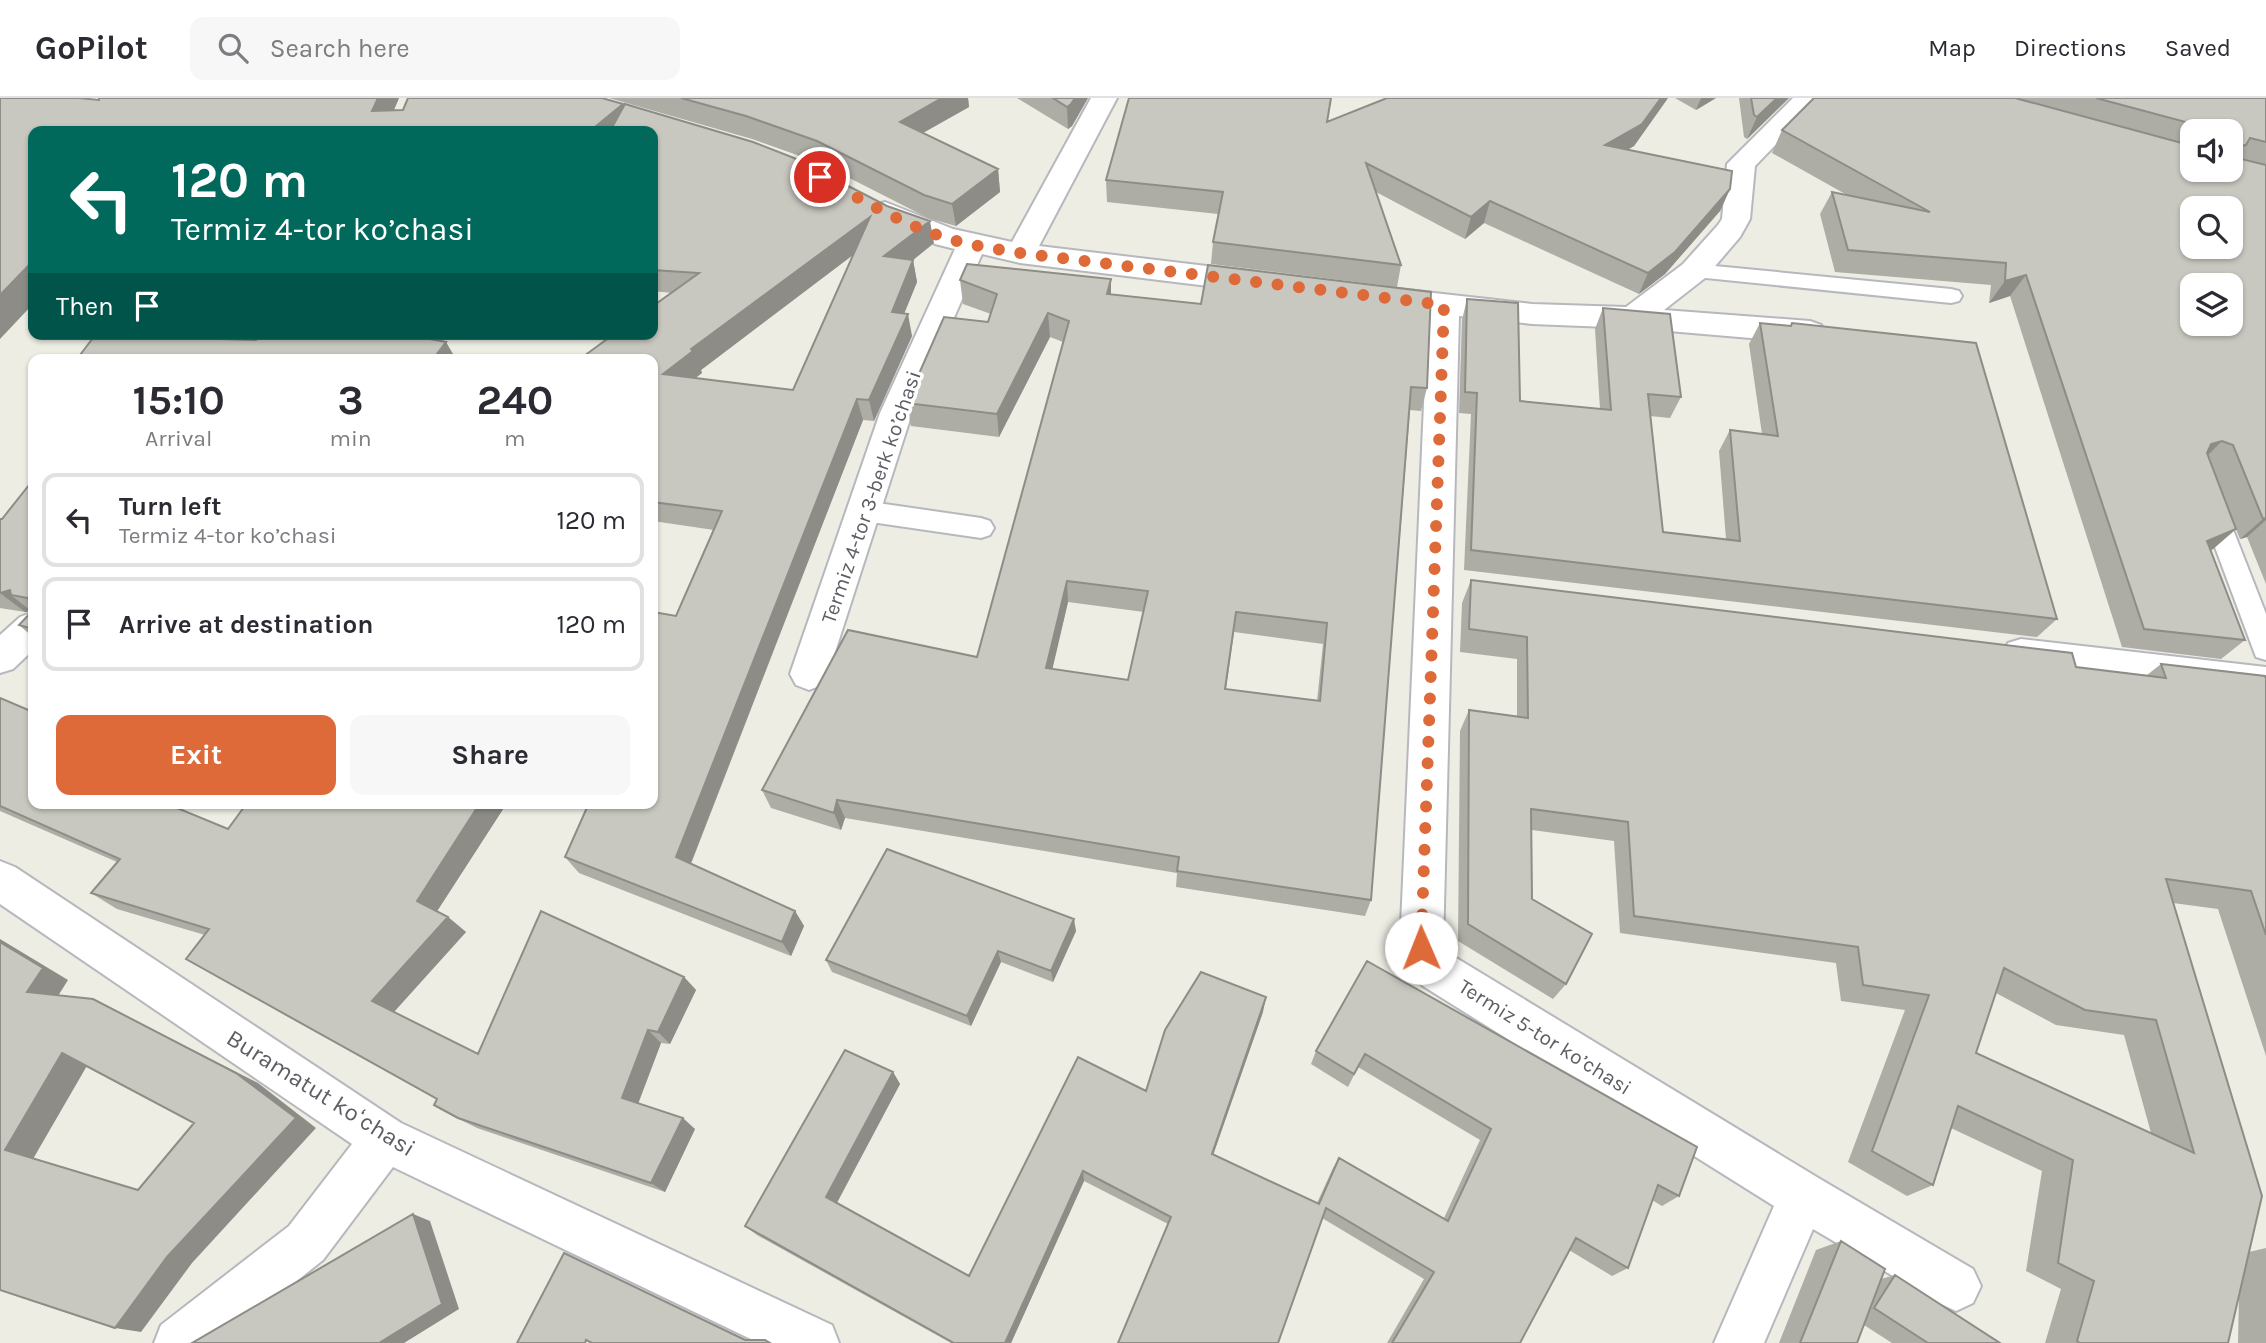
<!DOCTYPE html>
<html lang="en">
<head>
<meta charset="utf-8">
<style>
  body { margin:0; font-family:Karla,sans-serif; background:#f7f7f7; color:#2b2b33; height:100vh; display:flex; flex-direction:column; font-size:26px; white-space:nowrap }
  * { box-sizing:border-box; margin:0 }
  p { font-size:23px; color:#7c7c81 }
  .icon { flex:none; width:38px; height:38px; fill:none; stroke:currentColor; stroke-width:2; stroke-linecap:round; stroke-linejoin:round }
  .map { position:relative; flex:1; overflow:hidden }
  .sheet { position:absolute; left:28px; top:256px; width:630px; height:455px; display:flex; flex-direction:column; background:#fff; border-radius:14px; box-shadow:0 2px 5px #0004 }
  .sheet>* { flex:none }
  .guide { position:absolute; left:28px; top:28px; width:630px; height:214px; border-radius:14px; box-shadow:0 2px 5px #0004; background:#00695c; color:#fff; overflow:hidden }
  .controls { position:absolute; left:2180px; top:21px; display:grid; gap:14px }
  .controls a { display:grid; place-items:center; width:63px; height:63px; border-radius:14px; background:#fff; box-shadow:0 2px 5px #0004; font-size:35px }
  .pin { position:absolute; display:grid; place-items:center; width:60px; height:60px; color:#fff; margin:-30px; border:4px solid #fff; border-radius:50%; box-shadow:0 2px 7px #0007 }
  .me { position:absolute; width:77px; margin:-38px; rotate:359deg; stroke-linejoin:round; filter:drop-shadow(0 0 5px #0008) }
  .turn { display:flex; align-items:center; gap:24px; height:147px; padding:0 28px; font-size:32px }
  .turn .icon { width:91px; height:91px; stroke-width:2.5 }
  .turn b { display:block; font-size:49px; line-height:60px }
  .then { display:flex; align-items:center; height:66px; padding:0 28px; background:#0003; gap:14px; font-size:26px }
  .eta { display:flex; justify-content:space-evenly; align-items:center; height:119px; text-align:center }
  .eta b { font-size:42px; font-weight:700; line-height:49px }
  .primary-button { display:flex; gap:14px; margin-top:auto; padding:14px 28px }
  .primary-button a { flex:1; height:80px; border-radius:14px; background:#de6a3a; color:#fff; font-size:28px; font-weight:700; line-height:80px; text-align:center }
  .primary-button a+a { background:#f7f7f7; color:#2b2b33 }
  ul { padding:0; list-style:none }
  li { display:flex; align-items:center; gap:21px; height:94px; margin:0 14px 10px; padding:0 14px; border:4px solid #e1e1e2; border-radius:14px }
  li div { flex:1 }
  li b { display:block; font-size:26px }
  li em { font-style:normal }
  header { display:flex; align-items:center; gap:42px; box-sizing:border-box; height:98px; padding:0 35px; background:#fff; border-bottom:2px solid #e1e1e2 }
  header strong { font-size:33px }
  nav { display:flex; gap:38px; margin-inline-start:auto; font-size:24px }
  .search { width:490px; height:63px; background:#f7f7f7; display:flex; align-items:center; gap:18px; box-sizing:border-box; padding:0 24px; border-radius:14px; color:#7c7c81; font-size:26px }
  .map>svg:first-child { display:block }
  .lines { fill:none; stroke-linecap:round; stroke-linejoin:round }
  .service-casing { stroke:#b6b8bd; stroke-width:4 }
  .minor-casing { stroke:#b6b8bd; stroke-width:4 }
  .service { fill:#fff; fill-rule:evenodd }
  .minor { fill:#fff; fill-rule:evenodd }
  .wall { fill:#adaca5; fill-rule:evenodd }
  .shaded-wall { fill:#8d8c86 }
  .building { fill:#c9c8c0; stroke:#8d8c86; stroke-width:2; fill-rule:evenodd }
  .route { stroke:#de6a3a; stroke-width:12; stroke-dasharray:0 21.6 }
  .labels { text-anchor:middle; dominant-baseline:central; stroke-width:7; stroke-linejoin:round; paint-order:stroke }
  .street-label { font-size:21px; fill:#5c5e64; stroke:#fff }
  .near-street-label { font-size:24px; fill:#5c5e64; stroke:#fff }
</style>
</head>
<body>
<header>
<strong>GoPilot</strong>
<div class="search"><svg class="icon" aria-label="search" viewBox="0 0 24 24"><circle cx="10" cy="10" r="6"/><path d="M15 15l6 6"/></svg>Search here</div>
<nav><a>Map</a><a>Directions</a><a>Saved</a></nav>
</header>
<div class="map">
<svg width="2266" height="1245" viewBox="0 0 2266 1245">
  <rect width="100%" height="100%" fill="#edede4"/>
  <g class="lines">
    <g class="service-casing">
      <path id="service" d="M 1694,166 L 1951,191 L 1959,193 L 1962,198 L 1959,203 L 1951,205 L 1686,178 L 1683,173 L 1686,168 Z
        M 2211,397 L 2220,399 L 2223,406 L 2266,516 L 2266,562 L 2256,559 L 2253,551 L 2199,406 L 2202,399 Z
        M 864,403 L 981,420 L 990,423 L 994,430 L 990,437 L 981,440 L 864,423 L 855,420 L 851,413 L 855,406 Z"/>
    </g>
    <g class="minor-casing">
      <path id="minor" d="M 1091,0 L 1117,0 L 1039,148 L 1257,174 L 1268,177 L 1272,184 L 1268,191 L 1257,194 L 1020,165 L 982,156 L 912,315 L 828,576 L 822,587 L 809,592 L 796,587 L 790,576 L 880,315 L 955,151 L 935,146 L 875,119 L 871,113 L 875,107 L 885,104 L 953,131 L 1012,144 Z
        M 1793,0 L 1821,0 L 1755,68 L 1750,121 L 1740,139 L 1705,180 L 1664,212 L 1810,223 L 1821,227 L 1826,234 L 1821,241 L 1810,245 L 1633,230 L 1532,226 L 1459,218 L 1443,848 L 1453,858 L 1820,1081 L 1973,1171 L 1981,1188 L 1973,1205 L 1956,1213 L 1939,1205 L 1813,1131 L 1764,1245 L 1714,1245 L 1774,1108 L 1423,888 C 1411,876 1405,866 1400,850 L 1428,215 L 1369,206 L 1365,199 L 1369,192 L 1380,189 L 1532,206 L 1626,209 L 1683,166 L 1718,127 L 1722,121 L 1727,66 Z
        M 33,514 L 33,552 L 13,571 L 0,575 L 0,537 L 20,519 Z
        M 2021,541 L 2266,569 L 2266,601 L 2021,571 L 2008,567 L 2002,556 L 2008,545 Z
        M 0,763 L 15,769 L 401,1025 L 832,1227 L 839,1245 L 759,1245 L 393,1069 L 323,1162 L 219,1245 L 154,1245 L 161,1227 L 289,1128 L 352,1046 L 0,806 Z"/>
    </g>
    <use href="#service" class="service"/>
    <use href="#minor" class="minor"/>
  </g>
  <path class="wall" d="M 99,0 L 399,0 L 394,12 L 623,6 L 624,8 L 934,145 L 913,162 L 917,184 L 904,215 L 912,238 L 874,323 L 863,322 L 691,766 L 795,813 L 804,828 L 791,858 L 579,775 L 565,759 L 676,518 L 714,432 L 653,423 L 653,261 L 672,195 L 653,193 L 653,33 L 33,33 L 99,2 ZM 853,157 L 793,292 L 695,280 L 702,275 L 701,272 Z
    M 609,0 L 968,0 L 969,9 L 923,35 L 998,71 L 1000,94 L 956,128 L 928,120 L 822,66 L 752,41 Z
    M 1017,0 L 1088,0 L 1072,28 L 1068,31 Z
    M 1387,0 L 1668,0 L 1634,48 L 1627,52 L 1730,91 L 1720,113 L 1665,176 L 1639,196 L 1484,125 L 1465,141 L 1376,94 L 1401,167 L 1397,189 L 1211,166 L 1213,144 L 1218,116 L 1107,104 L 1106,82 L 1328,24 Z
    M 1675,0 L 1716,0 L 1696,12 Z
    M 1739,0 L 1789,0 L 1747,41 L 1744,39 Z
    M 1814,0 L 2266,0 L 2266,486 L 2247,439 L 2240,441 L 2222,396 L 2236,431 L 2213,451 L 2210,453 L 2245,542 L 2221,561 L 2122,549 L 2010,198 L 1989,205 L 1991,187 L 1835,174 L 1820,116 L 1832,94 L 1847,97 L 1772,55 L 1782,32 ZM 2193,33 L 2231,33 L 2231,72 L 2193,72 Z
    M 1111,181 L 1111,196 L 1427,290 L 1421,313 L 1410,312 L 1371,802 L 1365,818 L 1176,789 L 1177,775 L 845,720 L 841,732 L 771,710 L 762,692 L 977,559 L 1063,244 L 1050,239 L 999,339 L 911,328 L 906,305 L 988,224 L 991,216 L 963,206 L 960,182 ZM 1068,504 L 1144,514 L 1128,582 L 1052,571 ZM 1234,534 L 1323,546 L 1317,603 L 1226,591 Z
    M 1467,201 L 1520,303 L 1600,311 L 1595,231 L 1603,210 L 1681,299 L 1670,320 L 1650,318 L 1663,434 L 1726,441 L 1719,353 L 1730,332 L 1762,336 L 1749,246 L 1760,225 L 1790,228 L 1792,225 L 2057,521 L 2037,539 L 1464,472 L 1471,316 L 1459,315 L 1462,222 Z
    M 33,382 L 33,539 L 19,527 L 32,513 L 25,514 L 0,510 L 0,421 L 2,421 Z
    M 1471,482 L 2076,569 L 2147,577 L 2161,566 L 2266,581 L 2266,958 L 2218,811 L 2173,805 L 2249,1154 L 2266,1150 L 2266,1245 L 2238,1245 L 2239,1197 L 2228,1245 L 2045,1245 L 2061,1191 L 2026,1173 L 2042,1073 L 1951,1030 L 1933,1087 L 1907,1098 L 1848,1064 L 1905,912 L 1841,903 L 1836,865 L 1620,835 L 1614,743 L 1532,732 L 1532,801 L 1566,886 L 1553,901 L 1458,843 L 1460,633 L 1469,612 L 1517,618 L 1517,561 L 1460,554 L 1462,505 ZM 1996,895 L 2056,927 L 2124,937 L 2151,1035 L 1976,955 Z
    M 0,600 L 33,705 L 228,731 L 247,705 L 507,705 L 437,813 L 448,819 L 466,834 L 394,914 L 478,956 L 684,879 L 696,892 L 670,946 L 661,945 L 638,1006 L 695,1031 L 665,1094 L 477,1030 L 453,1018 L 434,1007 L 437,1002 L 205,837 L 117,811 L 91,795 L 117,764 L 0,713 Z
    M 1076,833 L 1053,884 L 1001,864 L 971,928 L 832,874 L 826,862 Z
    M 1367,863 L 1679,1098 L 1662,1108 L 1652,1102 L 1628,1170 L 1612,1178 L 1569,1152 L 1520,1245 L 1387,1245 L 1424,1181 L 1322,1120 L 1168,1126 L 1084,1083 L 1011,1245 L 951,1245 L 757,1137 L 745,1128 L 893,974 L 900,986 L 837,1105 L 969,1178 L 1146,993 L 1263,914 L 1213,1056 L 1317,1105 L 1333,1070 L 1339,1060 L 1444,1120 L 1480,1042 L 1358,969 L 1348,989 L 1311,966 L 1316,953 Z
    M 1841,1143 L 1881,1181 L 1895,1177 L 2000,1245 L 1892,1245 L 1864,1227 L 1857,1245 L 1779,1245 L 1816,1152 Z"/>
  <path class="shaded-wall" d="M 378,0 L 399,0 L 385,33 L 372,13 Z
    M 942,0 L 968,0 L 969,9 L 903,46 L 900,24 Z
    M 1075,0 L 1088,0 L 1072,28 L 1068,31 L 1067,9 Z
    M 1661,0 L 1668,0 L 1634,48 L 1598,69 L 1605,47 Z
    M 1701,0 L 1716,0 L 1696,12 Z
    M 1777,0 L 1789,0 L 1747,41 L 1757,19 Z
    M 623,6 L 631,28 L 625,33 L 590,33 Z
    M 998,71 L 1000,94 L 956,128 L 952,106 Z
    M 1730,91 L 1720,113 L 1665,176 L 1639,196 L 1648,175 Z
    M 1490,103 L 1484,125 L 1465,141 L 1471,119 Z
    M 870,119 L 874,141 L 701,272 L 702,275 L 672,298 L 663,276 L 691,251 Z
    M 930,123 L 934,145 L 913,162 L 917,184 L 896,236 L 892,214 L 884,158 Z
    M 33,163 L 33,206 L 0,241 L 0,197 Z
    M 2026,177 L 2010,198 L 1989,205 L 2005,183 Z
    M 1111,181 L 1111,204 L 1107,196 Z
    M 1048,215 L 1050,239 L 999,339 L 997,316 Z
    M 908,216 L 912,238 L 874,323 L 869,302 Z
    M 222,236 L 255,236 L 238,260 L 221,241 L 221,238 Z
    M 446,244 L 456,261 L 433,261 Z
    M 857,301 L 863,322 L 687,775 L 676,759 Z
    M 2222,343 L 2201,364 L 2211,346 Z
    M 2266,420 L 2266,422 L 2247,439 L 2240,441 L 2263,421 Z
    M 2236,431 L 2213,451 L 2184,463 L 2207,443 Z
    M 1067,483 L 1068,504 L 1048,590 L 1046,570 Z
    M 10,492 L 11,497 L 31,513 L 25,514 L 0,495 Z
    M 837,702 L 845,720 L 841,732 L 834,715 Z
    M 480,705 L 507,705 L 434,818 L 417,803 Z
    M 795,813 L 804,828 L 791,858 L 782,844 Z
    M 448,819 L 466,834 L 392,916 L 372,903 Z
    M 1074,821 L 1076,833 L 1053,884 L 1051,873 Z
    M 0,841 L 68,882 L 53,906 L 27,894 L 0,844 Z
    M 998,853 L 1001,864 L 971,928 L 967,918 Z
    M 684,879 L 696,892 L 670,946 L 658,934 Z
    M 1266,899 L 1263,914 L 1210,1066 L 1212,1056 Z
    M 93,901 L 258,985 L 316,1030 L 192,1165 L 141,1234 L 115,1230 L 167,1159 L 296,1020 Z
    M 648,932 L 661,945 L 636,1011 L 622,1000 Z
    M 62,955 L 88,966 L 33,1061 L 5,1052 Z
    M 893,974 L 900,986 L 835,1108 L 826,1099 Z
    M 683,1020 L 695,1031 L 665,1094 L 651,1085 Z
    M 1083,1073 L 1084,1083 L 1011,1245 L 1005,1245 Z
    M 413,1116 L 430,1123 L 459,1211 L 404,1245 L 379,1245 Z
    M 564,1155 L 582,1163 L 753,1245 L 745,1242 Z"/>
  <path class="building" d="M 0,0 L 79,0 L 99,2 L 99,0 L 378,0 L 372,13 L 403,12 L 408,0 L 602,0 L 623,6 L 590,33 L 33,33 L 33,163 L 0,197 Z
    M 681,0 L 942,0 L 900,24 L 998,71 L 952,106 L 924,97 L 817,43 L 746,18 Z
    M 1053,0 L 1075,0 L 1071,6 L 1067,9 Z
    M 1129,0 L 1331,0 L 1327,24 L 1387,0 L 1661,0 L 1642,26 L 1605,47 L 1732,73 L 1730,91 L 1675,154 L 1648,175 L 1490,103 L 1471,119 L 1366,65 L 1401,167 L 1213,144 L 1223,94 L 1106,82 Z
    M 1751,0 L 1777,0 L 1757,19 L 1754,17 Z
    M 1814,0 L 2015,0 L 2193,48 L 2193,72 L 2231,72 L 2231,55 L 2233,59 L 2266,67 L 2266,420 L 2263,421 L 2233,347 L 2222,343 L 2211,346 L 2207,355 L 2236,431 L 2207,443 L 2245,542 L 2144,531 L 2026,177 L 2005,183 L 2006,165 L 1848,152 L 1832,94 L 1930,114 L 1782,32 ZM 2193,110 L 2231,110 L 2231,149 L 2193,149 ZM 2193,187 L 2231,187 L 2231,226 L 2193,226 Z
    M 2096,0 L 2266,0 L 2266,44 L 2250,40 L 2246,47 L 2231,49 L 2231,33 L 2213,33 L 2212,31 Z
    M 625,6 L 753,44 L 794,60 L 887,108 L 930,123 L 884,158 L 913,162 L 892,214 L 908,216 L 869,302 L 857,301 L 676,759 L 795,813 L 782,844 L 565,759 L 589,705 L 653,705 L 653,514 L 676,518 L 722,413 L 653,404 L 653,261 L 580,261 L 614,236 L 653,236 L 653,208 L 699,175 L 653,172 L 653,33 L 610,33 ZM 870,119 L 793,292 L 663,276 L 693,253 L 691,251 Z
    M 967,166 L 1111,181 L 1107,196 L 1201,206 L 1208,167 L 1431,194 L 1427,290 L 1411,289 L 1371,802 L 1177,773 L 1179,759 L 837,702 L 834,715 L 762,692 L 848,532 L 977,559 L 1069,223 L 1048,215 L 997,316 L 906,305 L 944,219 L 988,224 L 997,196 L 960,182 ZM 1067,483 L 1148,493 L 1128,582 L 1046,570 ZM 1236,514 L 1327,525 L 1320,603 L 1225,591 Z
    M 1467,201 L 1518,205 L 1520,303 L 1611,312 L 1603,210 L 1670,216 L 1681,299 L 1648,296 L 1663,434 L 1740,443 L 1730,332 L 1778,338 L 1760,225 L 1791,228 L 1792,225 L 1976,245 L 2057,521 L 1471,452 L 1477,295 L 1465,294 Z
    M 96,236 L 222,236 L 221,238 L 221,241 L 256,242 L 259,236 L 404,236 L 446,244 L 433,261 L 77,261 Z
    M 33,382 L 33,501 L 11,497 L 10,492 L 0,495 L 0,421 L 2,421 Z
    M 1471,482 L 2072,555 L 2076,569 L 2166,580 L 2161,566 L 2265,578 L 2266,581 L 2266,837 L 2251,793 L 2166,781 L 2262,1098 L 2228,1245 L 2080,1245 L 2077,1243 L 2094,1183 L 2058,1165 L 2073,1062 L 1958,1008 L 1933,1087 L 1872,1053 L 1929,897 L 1863,887 L 1858,849 L 1634,818 L 1628,724 L 1531,711 L 1532,801 L 1592,836 L 1566,886 L 1468,826 L 1469,612 L 1528,620 L 1527,539 L 1469,531 ZM 2004,870 L 2085,912 L 2156,922 L 2194,1055 L 1976,955 Z
    M 33,512 L 33,531 L 19,527 Z
    M 0,600 L 33,614 L 33,705 L 165,705 L 228,731 L 247,705 L 480,705 L 417,803 L 448,819 L 372,903 L 478,956 L 541,813 L 684,879 L 658,934 L 648,932 L 622,1000 L 683,1020 L 651,1085 L 458,1020 L 434,1007 L 437,1001 L 186,861 L 209,831 L 91,795 L 120,761 L 0,708 Z
    M 887,751 L 1074,821 L 1051,873 L 998,853 L 967,918 L 826,862 Z
    M 0,844 L 43,870 L 27,894 L 93,901 L 236,975 L 296,1020 L 167,1159 L 115,1230 L 0,1192 ZM 62,955 L 194,1025 L 138,1092 L 5,1052 Z
    M 1367,863 L 1697,1049 L 1679,1098 L 1658,1087 L 1628,1170 L 1576,1140 L 1520,1245 L 1392,1245 L 1434,1174 L 1326,1110 L 1278,1245 L 1118,1245 L 1171,1119 L 1083,1073 L 1005,1245 L 954,1245 L 745,1128 L 845,952 L 893,974 L 826,1099 L 969,1178 L 1078,959 L 1146,993 L 1165,932 L 1201,874 L 1266,899 L 1212,1056 L 1319,1106 L 1339,1060 L 1448,1123 L 1491,1031 L 1365,956 L 1354,976 L 1316,953 Z
    M 413,1116 L 442,1206 L 379,1245 L 192,1245 Z
    M 1841,1143 L 1885,1171 L 1857,1245 L 1800,1245 Z
    M 564,1155 L 745,1242 L 765,1242 L 770,1245 L 592,1245 L 586,1242 L 585,1245 L 517,1245 Z
    M 1895,1177 L 2000,1245 L 1928,1245 L 1874,1210 Z"/>
  <g class="lines">
    <path class="route" d="M 820,79 C 860,101 902,126 946,140 C 970,147 995,151 1020,155 L 1444,207 L 1421,850"/>
  </g>
  <g class="labels">
    <g class="street-label">
      <text transform="translate(871 399) rotate(-71)">Termiz 4-tor 3-berk koʼchasi</text>
      <text transform="translate(1545 939) rotate(32)">Termiz 5-tor koʼchasi</text>
    </g>
    <g class="near-street-label">
      <text transform="translate(321 995) rotate(32)">Buramatut koʻchasi</text>
    </g>
  </g>
</svg>
<div class="controls">
<a><svg class="icon" aria-label="sound" viewBox="0 0 24 24"><path d="M4 9h4l5-4v14l-5-4H4zM17 9q2 3 0 6"/></svg></a>
<a><svg class="icon" aria-label="search" viewBox="0 0 24 24"><circle cx="10" cy="10" r="6"/><path d="M15 15l6 6"/></svg></a>
<a><svg class="icon" aria-label="layers" viewBox="0 0 24 24"><path d="M12 4l9 5-9 5-9-5zM3 14l9 5 9-5"/></svg></a>
</div>
<div class="pin" style="left:820px;top:79px;background:#d93025"><svg class="icon" aria-label="arrive" viewBox="0 0 24 24"><path d="M6 21V4h12l-3 4 3 4H6"/></svg></div>
<svg class="me" style="left:1421px;top:850px" viewBox="-20 -20 40 40"><circle r="19" fill="#fff"/><path d="M0-13L10 11 0 6-10 11z" fill="#de6a3a"/></svg>
<div class="guide">
<div class="turn"><svg class="icon" aria-label="left" viewBox="0 0 24 24"><path d="M17 20v-9H6M10 6l-5 5 5 5"/></svg><div><b>120 m</b>Termiz 4-tor koʼchasi</div></div>
<div class="then">Then<svg class="icon" aria-label="arrive" viewBox="0 0 24 24"><path d="M6 21V4h12l-3 4 3 4H6"/></svg></div>
</div>
<section class="sheet">
<div class="eta">
<div><b>15:10</b><p>Arrival</p></div>
<div><b>3</b><p>min</p></div>
<div><b>240</b><p>m</p></div>
</div>
<ul>
<li><svg class="icon" aria-label="left" viewBox="0 0 24 24"><path d="M17 20v-9H6M10 6l-5 5 5 5"/></svg><div><b>Turn left</b><p>Termiz 4-tor koʼchasi</p></div><em>120 m</em></li>
<li><svg class="icon" aria-label="arrive" viewBox="0 0 24 24"><path d="M6 21V4h12l-3 4 3 4H6"/></svg><div><b>Arrive at destination</b></div><em>120 m</em></li>
</ul>
<div class="primary-button"><a>Exit</a><a>Share</a></div>
</section>
</div>
</body>
</html>
